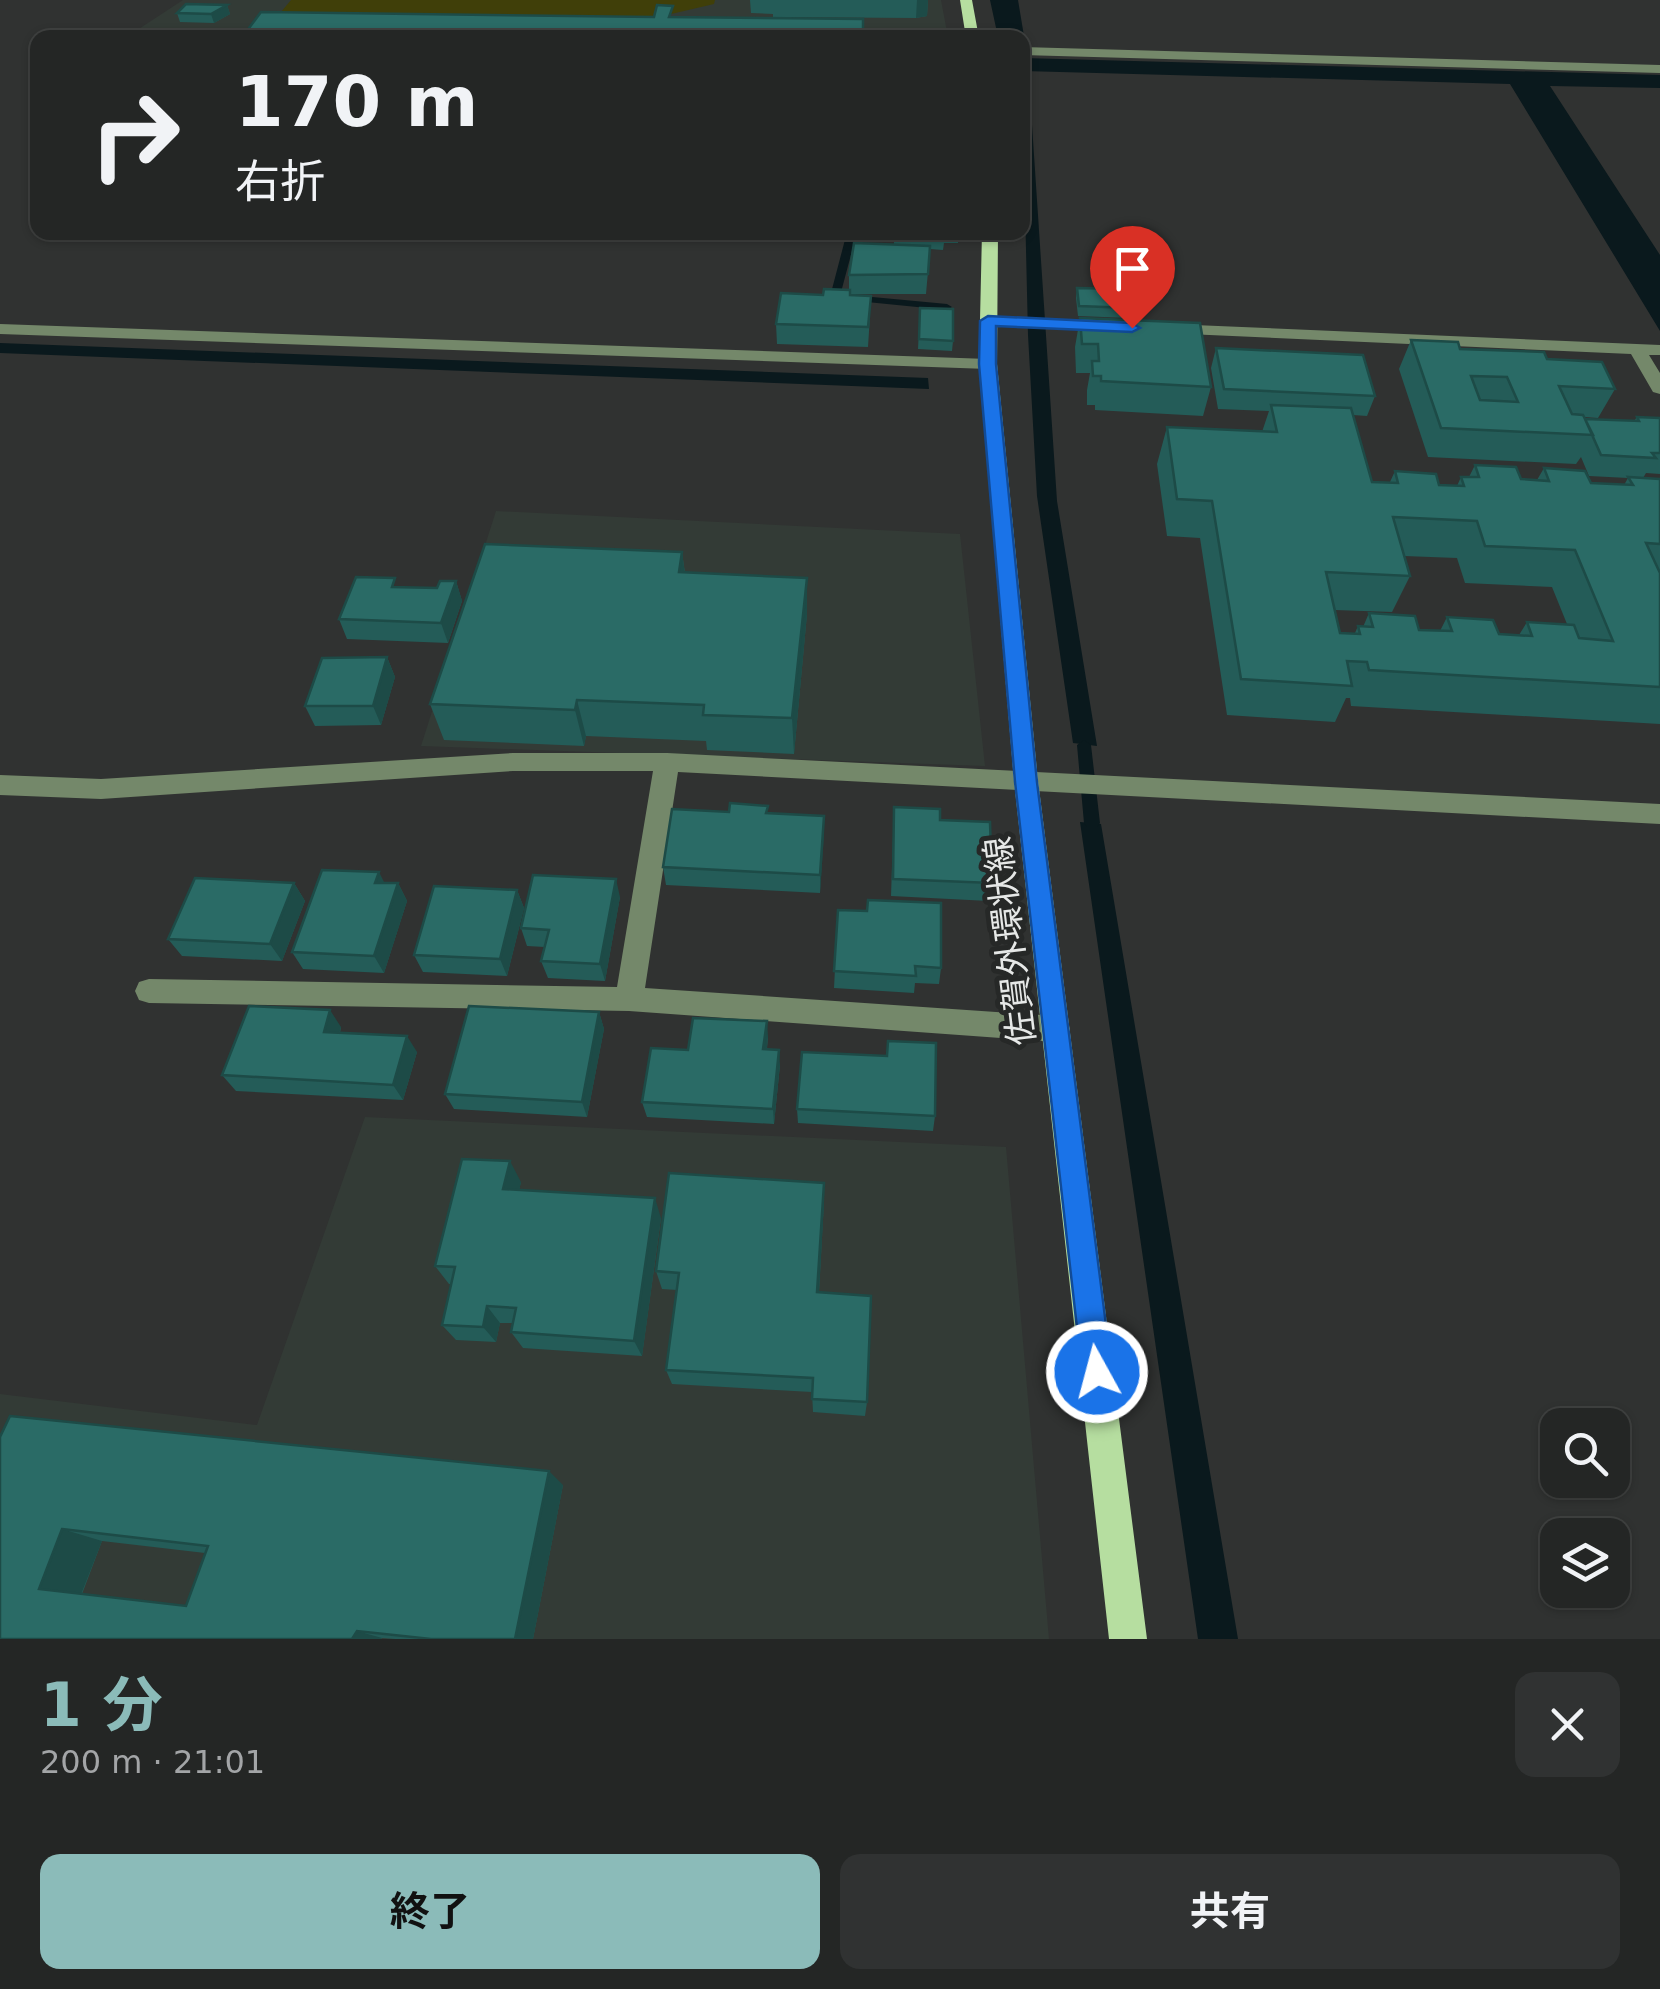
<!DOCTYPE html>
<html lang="ja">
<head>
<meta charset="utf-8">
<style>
  body { margin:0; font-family:"DejaVu Sans","Noto Sans JP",sans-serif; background:#303232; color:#f1f3f6; height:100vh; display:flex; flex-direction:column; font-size:38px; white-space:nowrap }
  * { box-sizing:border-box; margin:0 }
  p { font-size:32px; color:#a3a5a7 }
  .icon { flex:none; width:55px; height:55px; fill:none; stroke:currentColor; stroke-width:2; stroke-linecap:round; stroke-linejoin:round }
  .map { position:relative; height:1639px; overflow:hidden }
  .drawer { display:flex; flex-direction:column; background:#242625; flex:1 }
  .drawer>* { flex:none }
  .top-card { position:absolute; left:30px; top:30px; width:1000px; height:210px; border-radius:20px; box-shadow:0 2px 8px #0004,0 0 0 2px #414342; background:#242625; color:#f1f3f6; overflow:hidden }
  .fabs { position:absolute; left:1540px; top:1408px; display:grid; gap:20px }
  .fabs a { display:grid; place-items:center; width:90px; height:90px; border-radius:20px; background:#242625; box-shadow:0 2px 8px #0004,0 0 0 2px #414342; font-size:50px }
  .pin { position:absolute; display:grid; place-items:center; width:85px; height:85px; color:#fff; margin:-102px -42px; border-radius:50% 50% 50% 0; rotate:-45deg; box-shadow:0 0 10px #0007 }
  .pin .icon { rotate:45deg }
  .me { position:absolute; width:110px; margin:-55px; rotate:353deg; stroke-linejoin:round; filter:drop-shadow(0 0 8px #0008) }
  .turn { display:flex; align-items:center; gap:35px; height:210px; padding:0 40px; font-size:45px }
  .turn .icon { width:130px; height:130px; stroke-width:2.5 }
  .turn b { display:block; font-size:70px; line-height:85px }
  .round { display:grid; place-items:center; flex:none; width:105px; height:105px; border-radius:20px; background:#303232 }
  .overview { display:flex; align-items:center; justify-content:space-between; height:170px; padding:0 40px }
  h1 { font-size:60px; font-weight:700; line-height:75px; color:#8bbbb9 }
  .button { display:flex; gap:20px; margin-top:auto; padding:20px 40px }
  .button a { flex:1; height:115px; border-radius:20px; background:#8bbbb9; color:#111; font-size:40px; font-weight:700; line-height:115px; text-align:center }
  .button a+a { background:#303232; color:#f1f3f6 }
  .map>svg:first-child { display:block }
  .built { fill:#333b36 }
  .green { fill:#403f09 }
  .water { fill:#0a191d }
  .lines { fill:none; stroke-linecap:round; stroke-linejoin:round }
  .stream { fill:#0a191d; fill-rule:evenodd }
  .minor { fill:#74886a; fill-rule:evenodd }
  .major { fill:#b6dea0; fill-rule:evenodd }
  .wall { fill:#245c58; fill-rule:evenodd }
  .shaded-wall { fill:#1d4b47 }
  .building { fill:#2a6b66; stroke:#1d4b47; stroke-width:2.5; fill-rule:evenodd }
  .route { fill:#1a73e8; stroke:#114b97; stroke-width:2.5 }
  .labels { text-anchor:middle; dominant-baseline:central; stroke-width:10; stroke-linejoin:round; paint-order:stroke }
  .street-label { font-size:35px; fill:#e6e8e7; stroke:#262827 }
</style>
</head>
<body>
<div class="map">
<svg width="1660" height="1639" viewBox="0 0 1660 1639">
  <rect width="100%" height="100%" fill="#303231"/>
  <path class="built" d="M 183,0 L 941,0 L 948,37 L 125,38 Z
    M 496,511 L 960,534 L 985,766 L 421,746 Z
    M 365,1117 L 1006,1147 L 1049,1639 L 0,1639 L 0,1394 L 257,1425 Z"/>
  <path class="green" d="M 291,0 L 715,0 L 714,4 L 641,21 L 276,18 Z"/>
  <path class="water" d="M 990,0 L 1018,0 L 1025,42 L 1022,38 L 998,37 Z
    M 1023,58 L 1660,75 L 1660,88 L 1550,86 L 1660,255 L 1660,331 L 1510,84 L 1023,71 Z
    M 1022,80 L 1032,125 L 1057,501 L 1097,746 L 1073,743 L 1037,496 L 1028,335 Z
    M 0,343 L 928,378 L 929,389 L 0,353 Z
    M 1080,822 L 1101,824 L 1238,1639 L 1198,1639 Z"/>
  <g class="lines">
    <path class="stream" d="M 847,232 L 857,232 L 840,296 L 835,299 L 821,298 L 821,294 L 831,293 Z
      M 851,295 L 947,304 L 952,307 L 947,310 L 847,300 L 847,296 Z
      M 1084,740 L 1091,745 L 1100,823 L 1097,827 L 1087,827 L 1084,823 L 1077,745 Z"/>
    <path class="minor" d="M 1022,47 L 1660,65 L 1660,73 L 1022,55 Z
      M 988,316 L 1111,322 L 1120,327 L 1111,332 L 982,325 L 982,317 Z
      M 0,324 L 988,359 L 997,364 L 988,369 L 0,334 Z
      M 1170,324 L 1660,345 L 1660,355 L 1649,355 L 1660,373 L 1660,394 L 1653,392 L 1631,354 L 1164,333 L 1164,325 Z
      M 513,753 L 667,753 L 1660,804 L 1660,824 L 678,772 L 645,988 L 1056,1016 L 1066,1020 L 1070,1029 L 1066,1038 L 1056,1042 L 629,1011 L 149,1003 L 139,1000 L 135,991 L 139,982 L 149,979 L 617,987 L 653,771 L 513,771 L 101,799 L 0,795 L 0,775 L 101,779 Z"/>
    <path class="major" d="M 960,0 L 972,0 L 979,38 L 966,38 Z
      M 982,232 L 998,232 L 997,364 L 1038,781 L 1147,1639 L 1109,1639 L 1014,781 L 979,364 Z"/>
  </g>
  <path class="wall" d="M 750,0 L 928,0 L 927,16 L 916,18 L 773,17 L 773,14 L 751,13 Z
    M 227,5 L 230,14 L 214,23 L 180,22 L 177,13 Z
    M 674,17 L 863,38 L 248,38 L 246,32 Z
    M 861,232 L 959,232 L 958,243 L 944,243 L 943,250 L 930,249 L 926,294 L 850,294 L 870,316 L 868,347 L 777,344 L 776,324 L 823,295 L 849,290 L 849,275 L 894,244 L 894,241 L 861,239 Z
    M 1077,288 L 1131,308 L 1129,318 L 1078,316 L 1076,298 Z
    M 920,308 L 953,341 L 952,351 L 918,349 Z
    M 1080,318 L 1211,387 L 1203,416 L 1095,410 L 1095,405 L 1087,405 L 1087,390 L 1090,373 L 1076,373 L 1075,347 Z
    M 1411,340 L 1460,349 L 1547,359 L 1615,389 L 1598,418 L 1585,417 L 1585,419 L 1634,421 L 1637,417 L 1660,418 L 1660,474 L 1646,473 L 1643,478 L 1660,479 L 1660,724 L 1351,706 L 1350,698 L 1346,698 L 1335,722 L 1227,715 L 1200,538 L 1167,536 L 1157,464 L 1167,427 L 1262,432 L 1269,411 L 1218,409 L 1211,368 L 1216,348 L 1375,396 L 1367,416 L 1353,415 L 1372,482 L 1390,482 L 1395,471 L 1439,485 L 1457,486 L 1461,477 L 1469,477 L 1475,465 L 1521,479 L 1537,480 L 1544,468 L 1591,483 L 1624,485 L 1628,478 L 1589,476 L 1581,457 L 1576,464 L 1428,457 L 1399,369 ZM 1404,556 L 1457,558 L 1465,583 L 1552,587 L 1567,624 L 1527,622 L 1519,635 L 1499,634 L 1447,617 L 1440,631 L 1419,630 L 1369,613 L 1363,627 L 1358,626 L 1355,633 L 1340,633 L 1335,610 L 1392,612 L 1410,576 Z
    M 682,552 L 685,573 L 807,578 L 807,614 L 794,754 L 707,750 L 706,741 L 586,736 L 584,746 L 444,740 L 430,704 Z
    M 456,581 L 462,601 L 448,643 L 347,639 L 339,619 L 398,587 L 437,588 Z
    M 387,657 L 395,677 L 381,725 L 315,726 L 305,706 Z
    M 894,807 L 940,820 L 992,883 L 989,901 L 891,896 Z
    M 768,813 L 824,816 L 820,893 L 666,885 L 663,867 Z
    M 294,883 L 305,901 L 282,961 L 182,956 L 168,939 Z
    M 384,883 L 398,883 L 407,901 L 384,973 L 303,969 L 292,952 Z
    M 517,890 L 524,908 L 507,976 L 423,972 L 414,955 Z
    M 620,897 L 605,981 L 548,978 L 541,961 L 545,947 L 527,946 L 521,928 Z
    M 838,910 L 941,968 L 939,984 L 915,983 L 914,993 L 834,988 Z
    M 599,1012 L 604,1029 L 587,1117 L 454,1109 L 445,1094 Z
    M 341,1027 L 340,1033 L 417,1052 L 403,1100 L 236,1091 L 222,1075 Z
    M 768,1037 L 767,1049 L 780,1065 L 774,1124 L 647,1117 L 642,1102 L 688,1050 Z
    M 888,1041 L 935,1116 L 933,1131 L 798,1123 L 797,1109 L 886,1056 Z
    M 521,1182 L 519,1190 L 661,1218 L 642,1356 L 523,1348 L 511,1332 L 513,1323 L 500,1323 L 496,1342 L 456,1340 L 442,1325 L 451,1284 L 449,1284 L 435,1266 Z
    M 824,1202 L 819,1293 L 867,1402 L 865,1416 L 813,1412 L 812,1392 L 672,1384 L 666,1370 L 677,1290 L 662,1289 L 656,1271 Z
    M 0,1437 L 563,1485 L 533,1639 L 395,1639 L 382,1638 L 381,1639 L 0,1639 ZM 102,1541 L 205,1553 L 186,1606 L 82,1594 Z"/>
  <path class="shaded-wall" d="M 917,0 L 928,0 L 927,16 L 916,18 Z
    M 227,5 L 230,14 L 214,23 L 211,14 Z
    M 682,552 L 687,589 L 679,572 Z
    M 807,578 L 807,614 L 794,754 L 792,718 Z
    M 456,581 L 462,601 L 448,643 L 441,623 Z
    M 387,657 L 395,677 L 381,725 L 373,706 Z
    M 577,700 L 586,736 L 584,746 L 575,710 Z
    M 824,816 L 824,834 L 820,893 L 820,875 Z
    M 379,872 L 388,890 L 375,883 Z
    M 616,879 L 620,897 L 605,981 L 600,964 Z
    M 294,883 L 305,901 L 282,961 L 270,944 Z
    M 398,883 L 407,901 L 384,973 L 374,956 Z
    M 517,890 L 524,908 L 507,976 L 500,959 Z
    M 330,1010 L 341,1027 L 335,1048 L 324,1032 Z
    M 599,1012 L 604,1029 L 587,1117 L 582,1102 Z
    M 767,1021 L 768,1037 L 765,1065 L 763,1049 Z
    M 407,1036 L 417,1052 L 403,1100 L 393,1085 Z
    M 779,1050 L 780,1065 L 774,1124 L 773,1109 Z
    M 510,1161 L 521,1182 L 515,1209 L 503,1189 Z
    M 824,1183 L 824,1202 L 818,1309 L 817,1292 Z
    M 655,1198 L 661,1218 L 642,1356 L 634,1341 Z
    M 487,1306 L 500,1323 L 496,1342 L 483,1327 Z
    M 549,1471 L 563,1485 L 533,1639 L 515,1639 Z
    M 62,1529 L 102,1541 L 80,1597 L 39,1589 Z
    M 357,1631 L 382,1638 L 381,1639 L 352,1639 Z"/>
  <path class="building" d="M 186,4 L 227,5 L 211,14 L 177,13 Z
    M 657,5 L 673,6 L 669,17 L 863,19 L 863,38 L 649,38 L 503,35 L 502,38 L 435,38 L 437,34 L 246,32 L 261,12 L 654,17 Z
    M 854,243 L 930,246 L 928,274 L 849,275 Z
    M 1077,288 L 1129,289 L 1131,308 L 1079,306 Z
    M 824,289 L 850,290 L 850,295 L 871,296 L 868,327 L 776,324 L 781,293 L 823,295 Z
    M 920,308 L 953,309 L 953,341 L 919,339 Z
    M 1080,318 L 1200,323 L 1211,387 L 1101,381 L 1101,376 L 1093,376 L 1092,361 L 1099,361 L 1098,344 L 1082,344 Z
    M 1411,340 L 1458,342 L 1460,349 L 1544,352 L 1547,359 L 1602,362 L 1615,389 L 1559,386 L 1572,414 L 1583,415 L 1593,435 L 1441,428 ZM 1471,376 L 1507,377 L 1518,402 L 1480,400 Z
    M 1216,348 L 1363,355 L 1375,396 L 1224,389 Z
    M 1271,405 L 1351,408 L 1372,482 L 1398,483 L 1395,471 L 1436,474 L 1439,485 L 1464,486 L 1461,477 L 1479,477 L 1475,465 L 1516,467 L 1521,479 L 1549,481 L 1544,468 L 1585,471 L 1591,483 L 1633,485 L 1628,477 L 1660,479 L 1660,544 L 1646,543 L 1660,573 L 1660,687 L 1369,670 L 1367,662 L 1347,661 L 1352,686 L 1241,679 L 1212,501 L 1177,499 L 1167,427 L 1277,432 ZM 1393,517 L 1477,521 L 1485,546 L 1575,550 L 1613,641 L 1579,638 L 1574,625 L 1527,622 L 1532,636 L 1499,634 L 1493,620 L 1447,617 L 1452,631 L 1419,630 L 1415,616 L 1369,613 L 1373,627 L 1358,626 L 1360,634 L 1340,633 L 1326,572 L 1410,576 Z
    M 1637,417 L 1660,418 L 1660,453 L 1652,453 L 1656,458 L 1601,455 L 1585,419 L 1639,421 Z
    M 485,544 L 682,552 L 679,572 L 807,578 L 792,718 L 703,715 L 704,705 L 577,700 L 575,710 L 430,704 Z
    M 356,577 L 395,578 L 392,587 L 437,588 L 440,581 L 456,581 L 441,623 L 339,619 Z
    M 387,657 L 373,706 L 305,706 L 322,658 Z
    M 730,803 L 768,806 L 766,813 L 824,816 L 820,875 L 663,867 L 672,809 L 729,812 Z
    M 894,807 L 940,809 L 940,820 L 990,822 L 992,883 L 893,879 Z
    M 322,870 L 379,872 L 375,883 L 398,883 L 374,956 L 292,952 Z
    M 533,875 L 616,879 L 600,964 L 541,961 L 549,930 L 521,928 Z
    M 195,878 L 294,883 L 270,944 L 168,939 Z
    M 434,886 L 517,890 L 500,959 L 414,955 Z
    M 868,900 L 941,903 L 941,968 L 915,966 L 916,976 L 834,971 L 838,910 L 867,911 Z
    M 249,1006 L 330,1010 L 324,1032 L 407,1036 L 393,1085 L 222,1075 Z
    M 469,1006 L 599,1012 L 582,1102 L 445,1094 Z
    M 693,1018 L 767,1021 L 763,1049 L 779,1050 L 773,1109 L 642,1102 L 651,1048 L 688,1050 Z
    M 888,1041 L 936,1043 L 935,1116 L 797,1109 L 802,1052 L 887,1056 Z
    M 462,1159 L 510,1161 L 503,1189 L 655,1198 L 634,1341 L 511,1332 L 516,1308 L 487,1306 L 483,1327 L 442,1325 L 455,1267 L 435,1266 Z
    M 669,1173 L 824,1183 L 817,1292 L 871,1296 L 867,1402 L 812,1399 L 813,1378 L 666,1370 L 679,1273 L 656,1271 Z
    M 10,1416 L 549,1471 L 515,1639 L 431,1639 L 357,1631 L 352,1639 L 0,1639 L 0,1437 ZM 62,1529 L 208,1546 L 186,1606 L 39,1589 Z"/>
  <path class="route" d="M 988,316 L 1132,323 L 1140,328 L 1132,332 L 996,326 L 996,364 L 1037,782 L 1112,1372 L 1108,1383 L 1097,1387 L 1086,1383 L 1082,1372 L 1015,782 L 979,364 L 980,321 Z"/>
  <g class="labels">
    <g class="street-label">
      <text transform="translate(1010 941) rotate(-97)">佐賀外環状線</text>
    </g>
  </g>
</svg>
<div class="fabs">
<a><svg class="icon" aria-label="search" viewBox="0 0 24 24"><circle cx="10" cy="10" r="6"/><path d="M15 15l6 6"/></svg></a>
<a><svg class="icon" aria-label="layers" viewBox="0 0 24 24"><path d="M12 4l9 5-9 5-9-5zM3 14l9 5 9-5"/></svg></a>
</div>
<div class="pin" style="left:1132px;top:328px;background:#d93025"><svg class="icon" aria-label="arrive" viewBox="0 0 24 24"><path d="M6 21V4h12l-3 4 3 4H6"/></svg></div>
<svg class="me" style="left:1097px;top:1372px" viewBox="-20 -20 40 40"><circle r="17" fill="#1a73e8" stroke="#fff" stroke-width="3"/><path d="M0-11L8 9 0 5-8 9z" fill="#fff"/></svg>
<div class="top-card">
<div class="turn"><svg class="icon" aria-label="right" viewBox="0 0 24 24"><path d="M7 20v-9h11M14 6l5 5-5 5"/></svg><div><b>170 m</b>右折</div></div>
</div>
</div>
<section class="drawer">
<div class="overview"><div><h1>1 分</h1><p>200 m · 21:01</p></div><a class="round"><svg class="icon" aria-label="close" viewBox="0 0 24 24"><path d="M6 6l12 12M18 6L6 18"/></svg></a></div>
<div class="button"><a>終了</a><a>共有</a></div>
</section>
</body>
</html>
